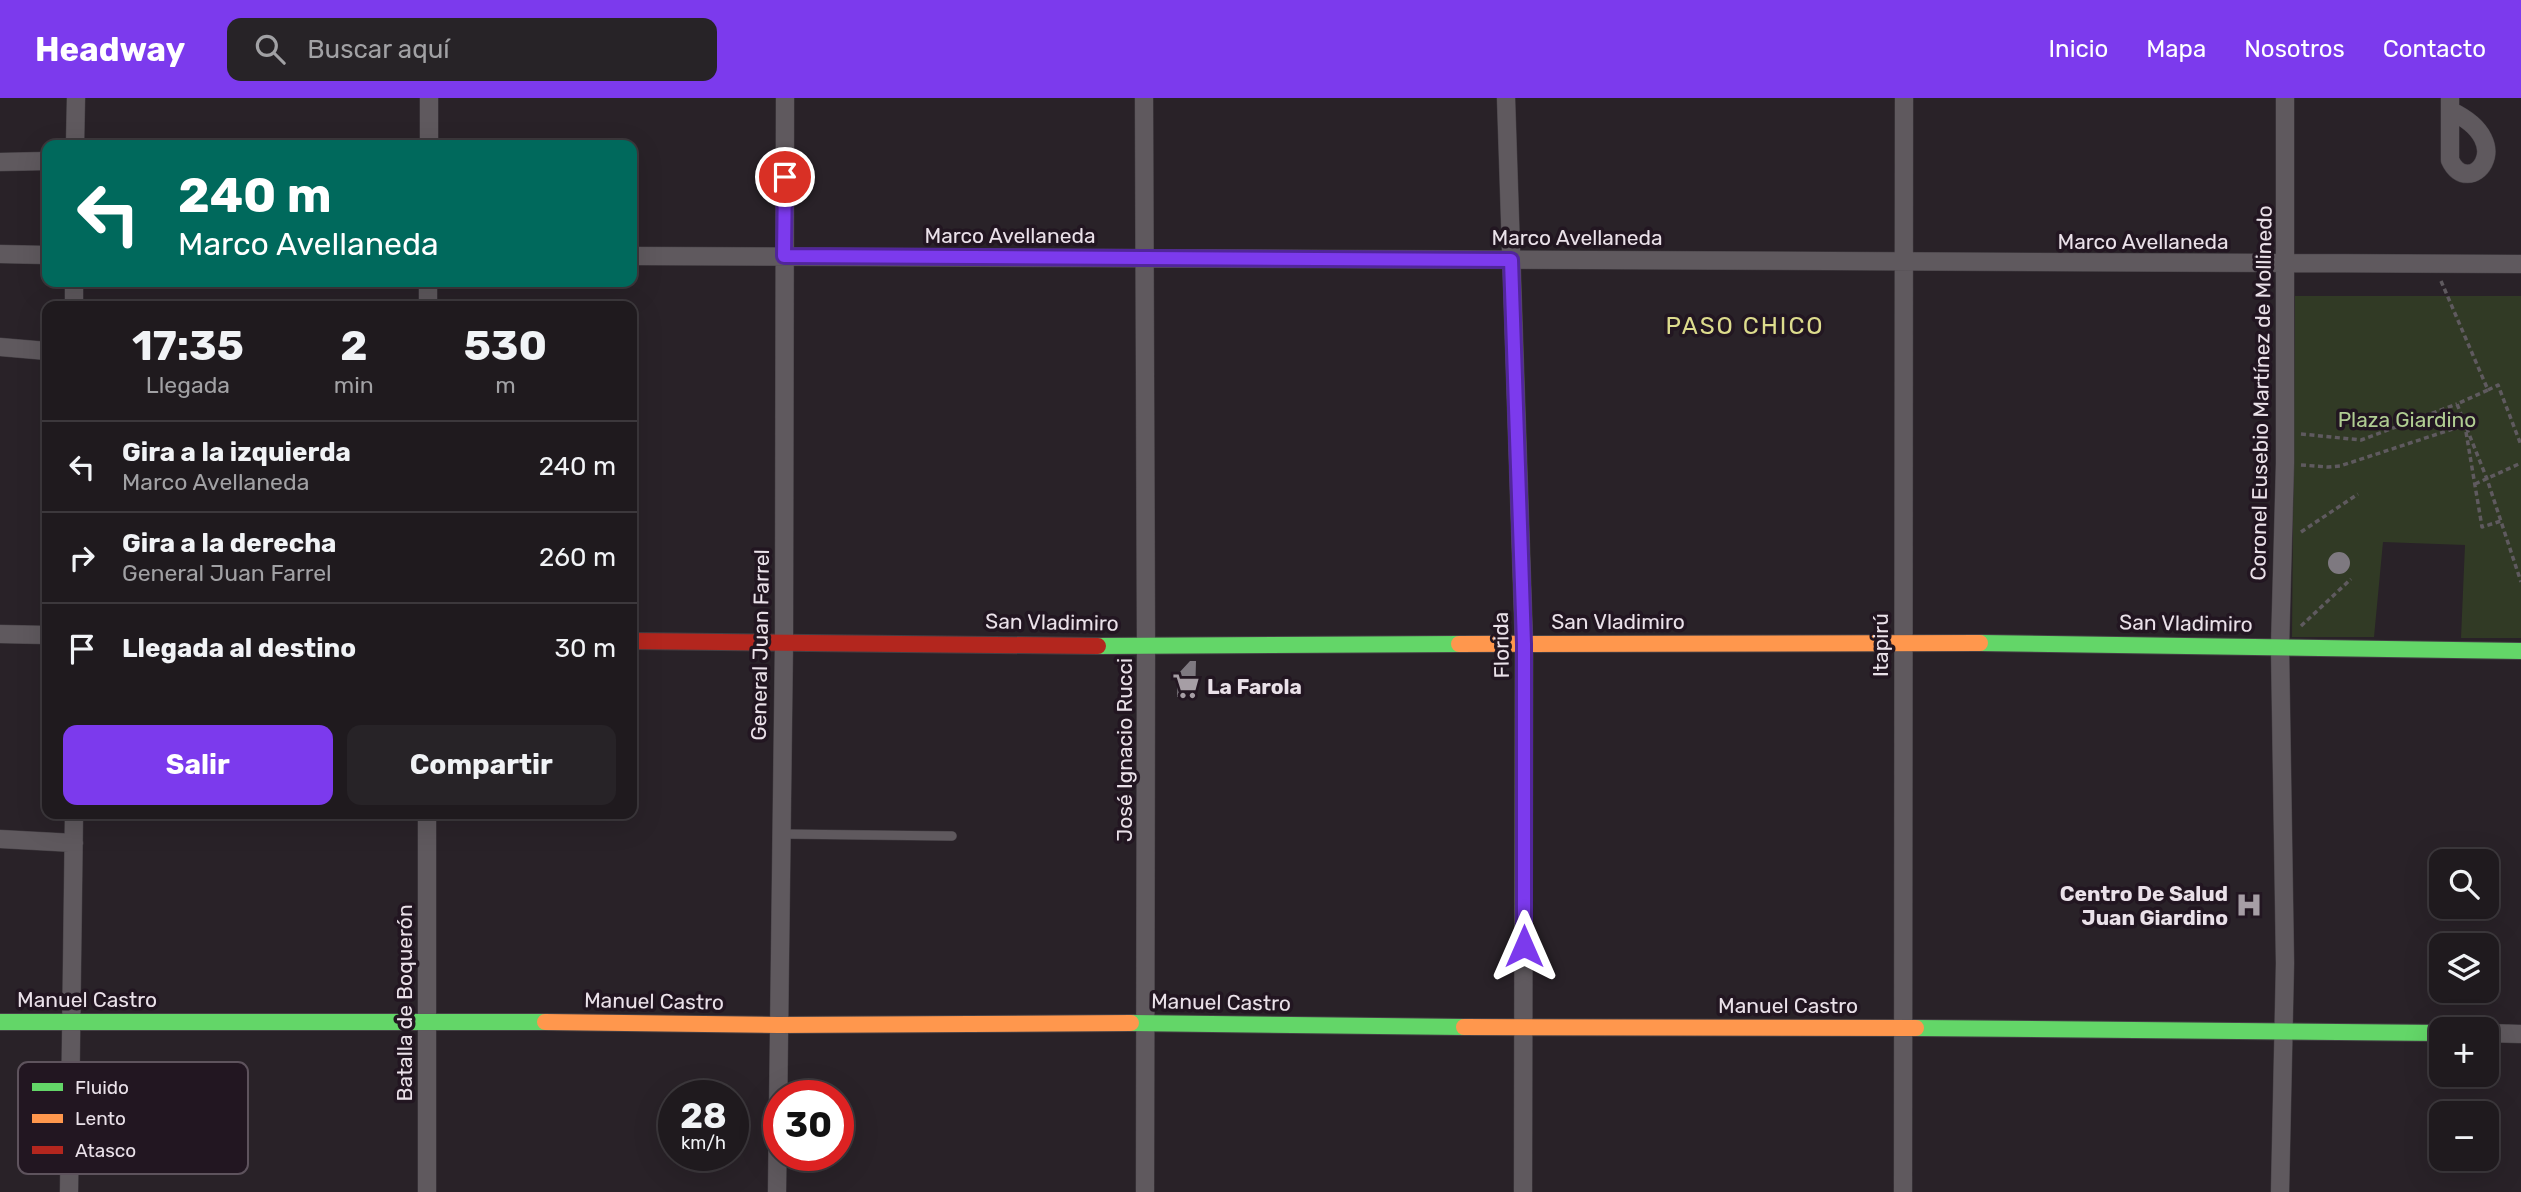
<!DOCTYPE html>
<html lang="es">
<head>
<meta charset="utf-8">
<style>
  body { margin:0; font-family:Rubik,sans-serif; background:#272327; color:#f1f3f6; height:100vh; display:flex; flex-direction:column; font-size:26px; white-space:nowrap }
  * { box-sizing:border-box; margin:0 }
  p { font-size:23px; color:#a1a1a4 }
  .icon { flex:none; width:38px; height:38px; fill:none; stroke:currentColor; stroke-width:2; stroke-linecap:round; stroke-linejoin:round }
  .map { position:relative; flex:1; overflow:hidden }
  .sheet { position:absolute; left:42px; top:203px; width:595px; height:518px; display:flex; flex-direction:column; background:#1f1a1e; border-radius:14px; box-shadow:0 7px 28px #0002,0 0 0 2px #3c383c }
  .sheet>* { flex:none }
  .guide { position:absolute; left:42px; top:42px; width:595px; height:147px; border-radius:14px; box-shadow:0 7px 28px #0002,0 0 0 2px #3c383c; background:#00695c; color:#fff; overflow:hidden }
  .buttons { position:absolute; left:2429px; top:751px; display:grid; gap:14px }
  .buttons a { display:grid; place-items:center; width:70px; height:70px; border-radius:14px; background:#1f1a1e; box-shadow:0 7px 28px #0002,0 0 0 2px #3c383c; font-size:35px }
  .speed { position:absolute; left:658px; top:982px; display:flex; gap:14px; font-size:35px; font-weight:700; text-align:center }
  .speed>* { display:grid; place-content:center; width:91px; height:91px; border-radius:50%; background:#1f1a1e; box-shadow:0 7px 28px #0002,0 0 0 2px #3c383c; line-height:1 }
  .speed small { font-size:18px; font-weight:400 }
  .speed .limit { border:10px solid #d22; background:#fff; color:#111 }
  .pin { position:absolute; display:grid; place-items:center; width:60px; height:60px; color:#fff; margin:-30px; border:4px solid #fff; border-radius:50%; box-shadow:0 2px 7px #0007 }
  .me { position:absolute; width:77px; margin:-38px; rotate:0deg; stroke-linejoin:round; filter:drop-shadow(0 0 5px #0008) }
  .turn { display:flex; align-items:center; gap:24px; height:147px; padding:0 21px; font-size:32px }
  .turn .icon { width:91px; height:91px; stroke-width:2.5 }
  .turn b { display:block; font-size:49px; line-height:60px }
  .eta { display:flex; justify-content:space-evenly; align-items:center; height:119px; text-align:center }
  .eta b { font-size:42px; font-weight:700; line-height:49px }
  .primary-button { display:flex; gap:14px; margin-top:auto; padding:14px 21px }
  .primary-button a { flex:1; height:80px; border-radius:14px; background:#7c3aed; color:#fff; font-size:28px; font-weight:700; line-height:80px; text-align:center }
  .primary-button a+a { background:#272327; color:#f1f3f6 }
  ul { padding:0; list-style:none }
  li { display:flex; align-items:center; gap:21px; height:91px; padding:0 21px; border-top:2px solid #3c383c }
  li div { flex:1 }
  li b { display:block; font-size:26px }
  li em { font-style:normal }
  header { display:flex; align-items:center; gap:42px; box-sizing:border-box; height:98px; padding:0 35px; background:#7c3aed; color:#fff }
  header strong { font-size:33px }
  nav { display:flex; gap:38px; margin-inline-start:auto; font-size:24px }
  .search { width:490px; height:63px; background:#272327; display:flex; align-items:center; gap:18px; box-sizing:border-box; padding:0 24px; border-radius:14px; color:#a1a1a4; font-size:26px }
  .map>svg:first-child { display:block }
  .green { fill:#313a25 }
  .building { fill:#7e7980 }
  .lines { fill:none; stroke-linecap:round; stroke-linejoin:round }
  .lane-casing { stroke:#443f44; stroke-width:10 }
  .street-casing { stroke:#443f44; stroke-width:19 }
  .fast-casing { stroke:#443f44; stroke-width:18 }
  .slow-casing { stroke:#443f44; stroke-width:18 }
  .jam-casing { stroke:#443f44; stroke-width:18 }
  .path { stroke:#5f5a5f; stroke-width:3.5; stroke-dasharray:5 3.5; stroke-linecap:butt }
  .lane { stroke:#5f595e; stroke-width:9 }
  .street { stroke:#5f595e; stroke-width:18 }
  .fast { stroke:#63d668; stroke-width:16 }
  .slow { stroke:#ff974d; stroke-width:16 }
  .jam { stroke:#b3261e; stroke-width:16 }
  .route-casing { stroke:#51269a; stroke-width:18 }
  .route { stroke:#7c3aed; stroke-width:12 }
  .labels { text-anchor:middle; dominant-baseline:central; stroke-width:7; stroke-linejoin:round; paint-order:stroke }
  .street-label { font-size:21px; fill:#eae1e9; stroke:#221621 }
  .park-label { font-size:21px; fill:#b0cd92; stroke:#221621 }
  .poi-label { font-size:21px; font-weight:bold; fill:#eae1e9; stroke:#221621; text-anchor:start }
  .quarter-label { font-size:24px; letter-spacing:2px; fill:#dddc8d; stroke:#221621 }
  .key { fill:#221621; stroke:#5e535d; stroke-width:2 }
  .key-label { font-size:19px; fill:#eae1e9 }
</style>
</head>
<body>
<header>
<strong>Headway</strong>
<div class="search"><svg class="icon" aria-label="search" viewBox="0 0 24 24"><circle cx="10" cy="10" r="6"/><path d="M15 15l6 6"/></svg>Buscar aquí</div>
<nav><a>Inicio</a><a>Mapa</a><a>Nosotros</a><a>Contacto</a></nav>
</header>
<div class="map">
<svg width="2521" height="1094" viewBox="0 0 2521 1094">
  <rect width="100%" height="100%" fill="#292228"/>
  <path class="green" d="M 2295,198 L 2521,198 L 2521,540 L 2461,540 L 2465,447 L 2383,444 L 2374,539 L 2292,539 Z"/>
  <path class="building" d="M2328 465a11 11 0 1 1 22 0a11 11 0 1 1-22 0Z
    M 1190,563 L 1196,563 L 1195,600 L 1177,599 L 1178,576 Z"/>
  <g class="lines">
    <g class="lane-casing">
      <path id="lane" d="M 781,736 L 952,738"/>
    </g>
    <g class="street-casing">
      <path id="street" d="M 1144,0 L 1146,548 L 1145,1094
        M 1506,0 L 1524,546 L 1523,1094
        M 2450,0 L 2450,62 C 2468,102 2521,46 2451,13
        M 75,47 L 76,0
        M 429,47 L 429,0
        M 0,64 L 47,63
        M 0,156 L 47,157
        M 632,158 L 2521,166
        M 74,208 L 74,184
        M 428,208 L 428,184
        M 0,249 L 47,253
        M 0,536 L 47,537
        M 0,741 L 74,745
        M 2487,935 L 2521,936
        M 69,1094 L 74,716
        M 427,1094 L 427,716
        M 777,1094 L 784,544 L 785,0
        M 1903,1094 L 1904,0
        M 2280,1094 L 2285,865 L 2280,549 L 2285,365 L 2285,0"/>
    </g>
    <g class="fast-casing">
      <path id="fast" d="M 1980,545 L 2521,553
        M 1098,548 L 1459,546
        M 0,924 L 545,924
        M 1131,925 L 1464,929
        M 1916,930 L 2441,935"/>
    </g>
    <g class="slow-casing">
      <path id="slow" d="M 1459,546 L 1980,545
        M 545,924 L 778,927 L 1131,925
        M 1464,929 L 1916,930"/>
    </g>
    <g class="jam-casing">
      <path id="jam" d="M 632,543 L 1098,548"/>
    </g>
    <path class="path" d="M 2441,183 L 2488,292 L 2457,306 L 2487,381 L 2521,484
      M 2488,292 L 2498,287 L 2521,347
      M 2466,334 L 2482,429 L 2501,423
      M 2301,336 L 2361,342 L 2457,306
      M 2301,367 L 2328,369 L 2340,368 L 2465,327
      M 2475,386 L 2521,365
      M 2301,434 L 2358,396
      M 2301,528 L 2351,481"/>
    <use href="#lane" class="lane"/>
    <use href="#street" class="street"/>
    <use href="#fast" class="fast"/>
    <use href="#slow" class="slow"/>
    <use href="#jam" class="jam"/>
  </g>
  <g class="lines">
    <g class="route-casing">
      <path id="route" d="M 785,79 L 784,158 L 1511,162 L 1524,546 L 1524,848"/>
    </g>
    <use href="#route" class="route"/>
  </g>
  <defs>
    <g id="supermarket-bare" transform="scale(2.1)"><path d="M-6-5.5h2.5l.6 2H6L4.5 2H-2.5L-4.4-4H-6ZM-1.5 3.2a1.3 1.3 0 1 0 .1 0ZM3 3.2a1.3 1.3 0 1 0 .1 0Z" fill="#a69ea5" stroke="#221621" stroke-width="2.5" paint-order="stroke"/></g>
    <g id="hospital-bare" transform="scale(2.1)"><path d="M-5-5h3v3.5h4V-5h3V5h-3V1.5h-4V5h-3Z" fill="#a69ea5" stroke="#221621" stroke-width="2.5" paint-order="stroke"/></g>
  </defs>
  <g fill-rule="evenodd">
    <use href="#supermarket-bare" x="1186" y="588"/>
    <use href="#hospital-bare" x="2249" y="807"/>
  </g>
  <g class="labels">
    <g class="street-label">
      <text x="1010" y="137">Marco Avellaneda</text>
      <text x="1577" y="139">Marco Avellaneda</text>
      <text x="2143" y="143">Marco Avellaneda</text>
      <text transform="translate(2261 295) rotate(-89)">Coronel Eusebio Martínez de Mollinedo</text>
      <text x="1618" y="523">San Vladimiro</text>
      <text transform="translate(1052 524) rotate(1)">San Vladimiro</text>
      <text transform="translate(2186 525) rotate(1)">San Vladimiro</text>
      <text transform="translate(760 547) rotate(-89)">General Juan Farrel</text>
      <text transform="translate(1501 547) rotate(-91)">Florida</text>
      <text transform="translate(1880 547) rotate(-90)">Itapirú</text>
      <text transform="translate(1124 652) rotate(-90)">José Ignacio Rucci</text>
      <text x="87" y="901">Manuel Castro</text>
      <text transform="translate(654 903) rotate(1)">Manuel Castro</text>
      <text transform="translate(1221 904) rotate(1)">Manuel Castro</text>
      <text transform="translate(404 905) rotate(-90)">Batalla de Boquerón</text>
      <text x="1788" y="907">Manuel Castro</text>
    </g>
    <g class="park-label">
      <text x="2407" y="321">Plaza Giardino</text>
    </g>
    <g class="poi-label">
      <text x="1207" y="588">La Farola</text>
      <text x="2228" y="795" text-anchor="end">Centro De Salud<tspan x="2228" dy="24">Juan Giardino</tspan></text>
    </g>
    <g class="quarter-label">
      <text x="1745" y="228">PASO CHICO</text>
    </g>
  </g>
  <rect x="18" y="964" width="230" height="112" rx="10" class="key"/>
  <rect x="32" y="985" width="31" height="8" fill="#63d668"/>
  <rect x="32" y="1016" width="31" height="9" fill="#ff974d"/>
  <rect x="32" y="1048" width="31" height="8" fill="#b3261e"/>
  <g class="key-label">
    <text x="75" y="996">Fluido</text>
    <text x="75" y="1027">Lento</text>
    <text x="75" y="1059">Atasco</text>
  </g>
</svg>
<div class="buttons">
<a><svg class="icon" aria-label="search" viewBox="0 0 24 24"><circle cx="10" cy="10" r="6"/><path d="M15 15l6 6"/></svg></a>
<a><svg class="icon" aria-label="layers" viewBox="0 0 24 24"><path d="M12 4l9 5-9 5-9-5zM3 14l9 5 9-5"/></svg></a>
<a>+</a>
<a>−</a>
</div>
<div class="speed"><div>28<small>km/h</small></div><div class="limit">30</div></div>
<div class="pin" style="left:785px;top:79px;background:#d93025"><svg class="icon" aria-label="arrive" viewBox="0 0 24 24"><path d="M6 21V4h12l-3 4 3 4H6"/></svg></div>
<svg class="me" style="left:1524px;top:848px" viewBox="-20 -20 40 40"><path d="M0-17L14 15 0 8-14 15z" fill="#7c3aed" stroke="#fff" stroke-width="4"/></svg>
<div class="guide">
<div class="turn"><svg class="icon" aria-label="left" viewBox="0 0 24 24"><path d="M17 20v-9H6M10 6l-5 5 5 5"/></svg><div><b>240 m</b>Marco Avellaneda</div></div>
</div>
<section class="sheet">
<div class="eta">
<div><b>17:35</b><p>Llegada</p></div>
<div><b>2</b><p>min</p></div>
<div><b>530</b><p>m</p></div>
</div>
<ul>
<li><svg class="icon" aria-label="left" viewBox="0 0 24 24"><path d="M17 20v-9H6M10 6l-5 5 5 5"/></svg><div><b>Gira a la izquierda</b><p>Marco Avellaneda</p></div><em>240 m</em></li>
<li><svg class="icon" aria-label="right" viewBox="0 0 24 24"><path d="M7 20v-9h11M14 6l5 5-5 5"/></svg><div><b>Gira a la derecha</b><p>General Juan Farrel</p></div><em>260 m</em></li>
<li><svg class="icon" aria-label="arrive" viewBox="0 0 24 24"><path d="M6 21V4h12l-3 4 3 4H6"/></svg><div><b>Llegada al destino</b></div><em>30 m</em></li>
</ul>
<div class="primary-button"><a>Salir</a><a>Compartir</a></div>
</section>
</div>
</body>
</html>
